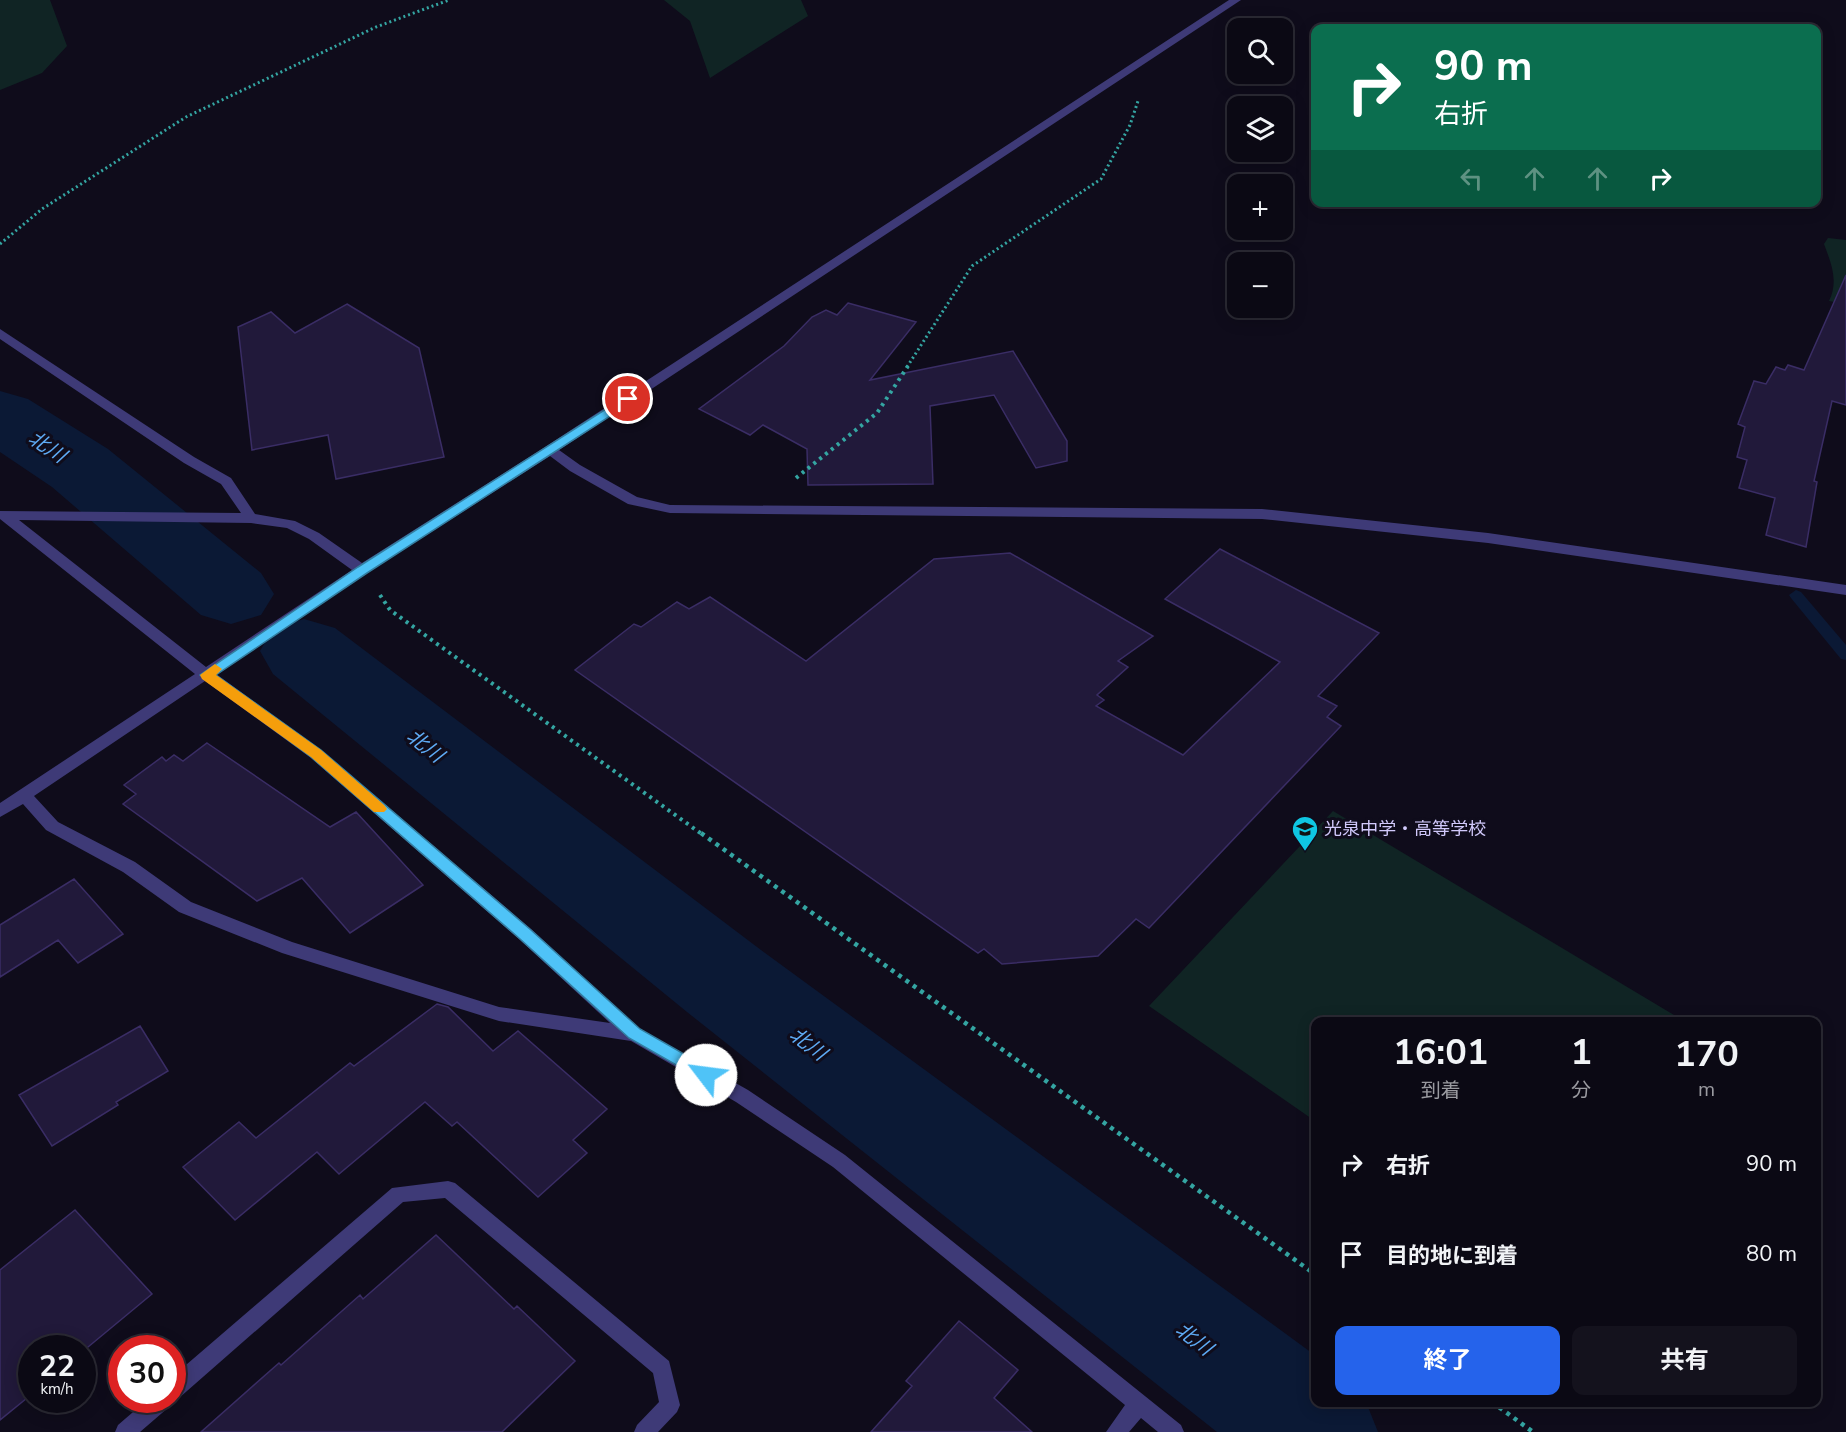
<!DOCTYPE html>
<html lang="ja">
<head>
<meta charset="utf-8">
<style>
  body { margin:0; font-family:"Nunito Sans","Noto Sans JP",sans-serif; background:#14121d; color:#f1f3f6; height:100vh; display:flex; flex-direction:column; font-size:22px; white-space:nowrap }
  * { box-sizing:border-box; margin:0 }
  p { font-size:20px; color:#9a9aa0 }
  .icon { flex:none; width:33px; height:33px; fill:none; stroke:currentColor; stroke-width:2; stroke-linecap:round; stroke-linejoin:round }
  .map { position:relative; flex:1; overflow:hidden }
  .drawer { position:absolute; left:1311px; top:1017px; width:510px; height:390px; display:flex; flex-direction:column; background:#0b0914; border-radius:12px; box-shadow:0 3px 15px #0003,0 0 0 2px #2b2a34 }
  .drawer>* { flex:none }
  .guide { position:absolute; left:1311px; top:24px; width:510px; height:183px; border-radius:12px; box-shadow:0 3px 15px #0003,0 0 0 2px #2b2a34; background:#0b6e4f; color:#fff; overflow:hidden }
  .buttons { position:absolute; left:1227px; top:18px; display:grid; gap:12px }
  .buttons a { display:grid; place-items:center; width:66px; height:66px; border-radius:12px; background:#0b0914; box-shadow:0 3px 15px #0003,0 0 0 2px #2b2a34; font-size:30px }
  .speed { position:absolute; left:18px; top:1335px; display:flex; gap:12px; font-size:30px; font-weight:700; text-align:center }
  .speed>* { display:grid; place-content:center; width:78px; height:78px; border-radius:50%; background:#0b0914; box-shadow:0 3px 15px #0003,0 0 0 2px #2b2a34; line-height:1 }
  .speed small { font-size:15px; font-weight:400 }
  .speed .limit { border:9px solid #d22; background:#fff; color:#111 }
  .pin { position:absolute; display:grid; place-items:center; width:51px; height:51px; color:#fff; margin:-26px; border:3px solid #fff; border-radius:50%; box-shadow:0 2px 6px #0007 }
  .me { position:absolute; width:66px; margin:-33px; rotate:300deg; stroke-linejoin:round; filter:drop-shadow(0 0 4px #0008) }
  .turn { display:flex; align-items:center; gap:21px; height:126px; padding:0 24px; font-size:27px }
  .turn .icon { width:78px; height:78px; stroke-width:2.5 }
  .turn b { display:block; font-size:42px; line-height:51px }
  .lanes { display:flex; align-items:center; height:57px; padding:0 24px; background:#0003; justify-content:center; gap:30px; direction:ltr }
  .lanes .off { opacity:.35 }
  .eta { display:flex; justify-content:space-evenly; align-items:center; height:102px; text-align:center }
  .eta b { font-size:36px; font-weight:700; line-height:42px }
  .cta { display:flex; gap:12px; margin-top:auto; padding:12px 24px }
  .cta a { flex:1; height:69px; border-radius:12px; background:#2563eb; color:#fff; font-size:24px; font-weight:700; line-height:69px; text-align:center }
  .cta a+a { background:#14121d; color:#f1f3f6 }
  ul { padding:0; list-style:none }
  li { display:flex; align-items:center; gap:18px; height:90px; padding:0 24px }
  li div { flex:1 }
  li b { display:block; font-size:22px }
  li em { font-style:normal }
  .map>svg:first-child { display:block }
  .green { fill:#102424 }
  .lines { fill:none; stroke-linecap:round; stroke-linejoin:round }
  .stream { fill:#0b1935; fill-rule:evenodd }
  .river { fill:#0b1935; fill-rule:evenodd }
  .building { fill:#21193a; stroke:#3a2d65; stroke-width:1.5 }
  .path-far2 { stroke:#34a5a2; stroke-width:3; stroke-dasharray:2 3; stroke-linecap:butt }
  .path-far1 { stroke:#34a5a2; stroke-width:4; stroke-dasharray:3 4.5; stroke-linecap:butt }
  .path { stroke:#34a5a2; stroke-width:4.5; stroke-dasharray:4 5; stroke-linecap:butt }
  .minor { fill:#3e3a77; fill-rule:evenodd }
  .route { fill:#4fc3f7; stroke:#337fa1; stroke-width:1.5 }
  .slow { fill:#f59e0b }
  .labels { text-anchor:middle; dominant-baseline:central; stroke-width:6; stroke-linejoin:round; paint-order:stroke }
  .poi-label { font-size:18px; fill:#d1c9fb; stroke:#0f0c1b; text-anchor:start }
  .water-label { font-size:20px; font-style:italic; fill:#5eaaf4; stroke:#0f0c1b }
</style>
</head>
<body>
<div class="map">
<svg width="1846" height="1432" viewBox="0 0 1846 1432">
  <rect width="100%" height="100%" fill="#0f0c1b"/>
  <path class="green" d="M 0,0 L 50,0 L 67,46 L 42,73 L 0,90 Z
    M 664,0 L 801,0 L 808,16 L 710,78 L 690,21 Z
    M 1828,238 L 1846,240 L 1846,304 L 1829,301 C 1839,281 1831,263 1824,244 Z
    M 1333,811 L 1684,1021 L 1316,1022 L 1315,1121 L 1149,1006 Z"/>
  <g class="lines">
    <path class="stream" d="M 1796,590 L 1801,592 L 1846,645 L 1846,660 L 1841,659 L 1791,598 L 1789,595 Z"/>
    <path class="river" d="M 0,391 L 28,399 L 108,449 L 261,573 L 274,594 L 261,615 L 231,624 L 201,615 L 52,487 L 0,452 Z
      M 304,619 L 335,628 L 761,950 L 1316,1356 L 1316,1402 L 1366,1402 L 1378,1432 L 1217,1432 L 687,1012 L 273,674 L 260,651 L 273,628 Z"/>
  </g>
  <path class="building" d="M 1846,275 L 1846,405 L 1832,401 L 1814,481 L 1817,482 L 1806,547 L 1766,535 L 1775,498 L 1739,488 L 1747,460 L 1737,457 L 1745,427 L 1738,424 L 1754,381 L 1766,384 L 1776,367 L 1785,370 L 1788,365 L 1804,370 Z
    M 848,303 L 916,322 L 870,380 L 1013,351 L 1067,441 L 1067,461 L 1036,468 L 994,395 L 930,406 L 933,484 L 808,485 L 807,449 L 763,425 L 750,435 L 699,409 L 784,346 L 812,317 L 826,310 L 837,315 Z
    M 347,304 L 419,348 L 444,457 L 336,479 L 328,435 L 252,450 L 238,327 L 271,312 L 295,333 Z
    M 1220,549 L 1379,633 L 1318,696 L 1337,706 L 1327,717 L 1341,726 L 1149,928 L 1136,919 L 1098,956 L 1002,964 L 984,949 L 978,953 L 575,670 L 634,624 L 641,627 L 677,602 L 689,609 L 710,597 L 806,661 L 934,559 L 1010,553 L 1153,636 L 1118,661 L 1128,667 L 1097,695 L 1104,700 L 1096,706 L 1183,755 L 1280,662 L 1165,599 Z
    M 207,743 L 330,827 L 356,812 L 423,885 L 350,933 L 302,878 L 257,901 L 123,804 L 136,794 L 124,785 L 162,757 L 166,761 L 174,755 L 183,761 Z
    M 74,879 L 123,934 L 78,963 L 58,940 L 0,977 L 0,925 Z
    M 437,1004 L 448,1007 L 493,1051 L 518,1031 L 607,1109 L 573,1140 L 587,1153 L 538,1197 L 457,1122 L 452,1126 L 425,1102 L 339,1174 L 317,1152 L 235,1220 L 183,1167 L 239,1122 L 256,1138 L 350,1063 L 354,1066 Z
    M 140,1026 L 168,1071 L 116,1102 L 118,1105 L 52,1146 L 19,1095 Z
    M 75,1210 L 152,1294 L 82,1352 L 82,1348 L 32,1348 L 32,1394 L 0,1420 L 0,1270 Z
    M 436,1235 L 514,1309 L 517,1306 L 575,1361 L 502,1432 L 201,1432 L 279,1363 L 281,1365 L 360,1295 L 363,1299 Z
    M 959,1321 L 1018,1370 L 994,1398 L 1032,1432 L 871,1432 L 912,1386 L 906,1381 Z"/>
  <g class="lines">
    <path class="path-far2" d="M 0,244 L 42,209 L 186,117 L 376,27 L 449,0
      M 907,367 L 972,266 L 1101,179 L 1130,125 L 1138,101"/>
    <path class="path-far1" d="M 796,478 L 877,413 L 908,366
      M 380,595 L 390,610 L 703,835"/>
    <path class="path" d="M 701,833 L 1316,1275
      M 1492,1402 L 1533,1432"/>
    <path class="minor" d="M 1229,0 L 1241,0 L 559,450 L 580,465 L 637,497 L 670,505 L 1262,509 L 1488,533 L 1846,585 L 1846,595 L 1488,543 L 1262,519 L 670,513 L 628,504 L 570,471 L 550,456 L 367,573 L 216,674 L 321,750 L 531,929 L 640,1029 L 748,1090 L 845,1155 L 1181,1425 L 1184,1432 L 1158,1432 L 1141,1418 L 1129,1432 L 1106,1432 L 1125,1405 L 833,1167 L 736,1102 L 631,1041 L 499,1021 L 282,953 L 179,912 L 123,872 L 46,830 L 23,804 L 0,817 L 0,803 L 195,674 L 0,519 L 0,511 L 241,513 L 221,484 L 184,463 L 0,339 L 0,329 L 194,457 L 231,478 L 255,514 L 295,521 L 319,533 L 362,563 L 545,447 ZM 19,520 L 251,523 L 287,528 L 309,539 L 352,570 L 206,667 ZM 205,681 L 311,758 L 519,939 L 610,1023 L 499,1007 L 292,942 L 191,902 L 135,862 L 58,822 L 34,796 Z
      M 448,1181 L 455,1183 L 669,1361 L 680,1405 L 677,1412 L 658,1432 L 634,1432 L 637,1425 L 659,1402 L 653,1373 L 445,1198 L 403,1202 L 179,1398 L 172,1401 L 169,1407 L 140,1432 L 115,1432 L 118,1425 L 147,1400 L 172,1400 L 172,1377 L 392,1188 Z"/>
  </g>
  <path class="route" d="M 628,395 L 634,399 L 632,402 L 367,573 L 216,675 L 321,750 L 531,930 L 640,1029 L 712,1070 L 714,1075 L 712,1080 L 706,1082 L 629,1038 L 520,939 L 311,757 L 200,675 L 358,567 Z"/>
  <path class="slow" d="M 215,664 L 222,669 L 216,675 L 321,750 L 384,805 L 387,809 L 384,812 L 374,812 L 311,757 L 202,679 L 200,675 Z"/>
  <defs>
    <g id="school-pin" transform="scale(1.35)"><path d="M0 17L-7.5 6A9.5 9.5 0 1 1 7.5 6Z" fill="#0fc6e2" stroke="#0f0c1b"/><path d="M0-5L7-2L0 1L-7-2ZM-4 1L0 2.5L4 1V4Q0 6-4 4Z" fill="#111"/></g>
  </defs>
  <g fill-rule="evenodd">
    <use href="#school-pin" x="1305" y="829"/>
  </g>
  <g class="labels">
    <g class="poi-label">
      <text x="1324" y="829">光泉中学・高等学校</text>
    </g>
    <g class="water-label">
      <text transform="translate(47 447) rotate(33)">北川</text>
      <text transform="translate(425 746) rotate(38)">北川</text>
      <text transform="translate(808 1044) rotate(37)">北川</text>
      <text transform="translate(1194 1339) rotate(37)">北川</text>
    </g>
  </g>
</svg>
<div class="buttons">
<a><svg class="icon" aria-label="search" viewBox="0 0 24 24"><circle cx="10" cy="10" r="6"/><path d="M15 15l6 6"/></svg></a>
<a><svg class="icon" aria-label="layers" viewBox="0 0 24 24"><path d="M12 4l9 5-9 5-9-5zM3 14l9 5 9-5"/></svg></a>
<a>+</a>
<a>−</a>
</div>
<div class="speed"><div>22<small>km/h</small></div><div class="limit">30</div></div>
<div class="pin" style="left:628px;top:399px;background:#d93025"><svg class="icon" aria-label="arrive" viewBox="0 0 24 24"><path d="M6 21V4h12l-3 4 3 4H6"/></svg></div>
<svg class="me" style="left:706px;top:1075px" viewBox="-20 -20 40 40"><circle r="19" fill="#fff"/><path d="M0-13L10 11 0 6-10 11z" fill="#4fc3f7"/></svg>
<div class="guide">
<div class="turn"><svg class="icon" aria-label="right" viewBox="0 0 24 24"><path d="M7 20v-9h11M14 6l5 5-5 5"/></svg><div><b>90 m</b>右折</div></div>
<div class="lanes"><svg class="icon off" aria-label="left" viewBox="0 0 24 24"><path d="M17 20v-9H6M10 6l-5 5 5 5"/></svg><svg class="icon off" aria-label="ahead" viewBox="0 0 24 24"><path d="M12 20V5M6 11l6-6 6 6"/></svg><svg class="icon off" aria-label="ahead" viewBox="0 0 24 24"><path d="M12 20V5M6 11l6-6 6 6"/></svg><svg class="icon" aria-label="right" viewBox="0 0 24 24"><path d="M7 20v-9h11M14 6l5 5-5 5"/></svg></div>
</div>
<section class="drawer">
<div class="eta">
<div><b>16:01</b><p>到着</p></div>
<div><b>1</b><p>分</p></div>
<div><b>170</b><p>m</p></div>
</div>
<ul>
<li><svg class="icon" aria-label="right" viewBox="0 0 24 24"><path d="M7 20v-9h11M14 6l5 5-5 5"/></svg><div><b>右折</b></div><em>90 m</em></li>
<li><svg class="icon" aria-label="arrive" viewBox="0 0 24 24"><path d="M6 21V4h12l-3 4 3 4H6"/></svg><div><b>目的地に到着</b></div><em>80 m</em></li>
</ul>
<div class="cta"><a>終了</a><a>共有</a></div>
</section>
</div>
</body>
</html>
